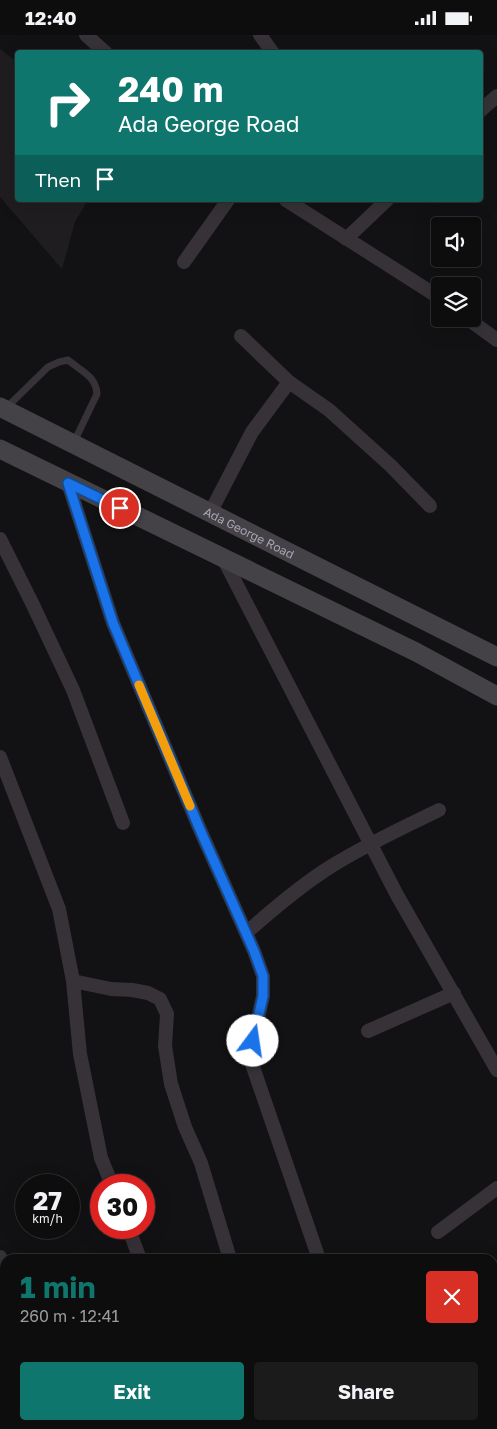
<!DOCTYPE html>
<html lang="en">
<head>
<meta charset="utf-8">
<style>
  body { margin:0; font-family:"Golos Text",sans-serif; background:#1c1b1c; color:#f1f3f6; height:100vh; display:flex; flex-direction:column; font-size:19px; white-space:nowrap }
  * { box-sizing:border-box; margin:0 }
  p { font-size:16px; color:#9b9c9e }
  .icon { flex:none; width:28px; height:28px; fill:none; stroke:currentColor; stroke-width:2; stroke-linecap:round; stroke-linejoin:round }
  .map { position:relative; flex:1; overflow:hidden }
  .drawer { position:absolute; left:0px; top:1219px; width:498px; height:176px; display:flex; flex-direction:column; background:#0e0d0e; border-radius:15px 15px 0 0; box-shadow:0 5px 20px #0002,0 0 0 1px #2e2d2e }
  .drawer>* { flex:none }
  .banner { position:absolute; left:15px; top:15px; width:468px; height:152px; border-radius:5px; box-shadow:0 5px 20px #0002,0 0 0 1px #2e2d2e; background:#0f766e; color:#fff; overflow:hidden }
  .buttons { position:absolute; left:431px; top:182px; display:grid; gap:10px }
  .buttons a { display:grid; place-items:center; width:50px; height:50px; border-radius:5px; background:#0e0d0e; box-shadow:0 5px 20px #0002,0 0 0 1px #2e2d2e; font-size:25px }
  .speed { position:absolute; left:15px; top:1139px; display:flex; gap:10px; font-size:25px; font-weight:700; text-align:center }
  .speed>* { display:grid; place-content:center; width:65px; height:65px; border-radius:50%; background:#0e0d0e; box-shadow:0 5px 20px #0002,0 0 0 1px #2e2d2e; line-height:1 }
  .speed small { font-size:12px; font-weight:400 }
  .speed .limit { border:8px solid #d22; background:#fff; color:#111 }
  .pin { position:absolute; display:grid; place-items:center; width:42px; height:42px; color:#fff; margin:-21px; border:2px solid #fff; border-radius:50%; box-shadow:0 1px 5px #0007 }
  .me { position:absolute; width:55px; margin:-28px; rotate:14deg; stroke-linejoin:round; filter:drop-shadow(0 0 4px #0008) }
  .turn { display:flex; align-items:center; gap:18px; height:105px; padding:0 20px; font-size:22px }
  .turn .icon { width:65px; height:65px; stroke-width:2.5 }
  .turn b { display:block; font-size:35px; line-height:42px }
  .then { display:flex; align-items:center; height:48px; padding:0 20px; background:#0003; gap:10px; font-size:19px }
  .round { display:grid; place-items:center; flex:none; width:52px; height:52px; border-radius:5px; background:#1c1b1c }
  .head { display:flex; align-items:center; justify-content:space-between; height:85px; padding:0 20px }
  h1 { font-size:30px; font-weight:700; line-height:38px; color:#0f766e }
  .button { display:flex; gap:10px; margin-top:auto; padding:10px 20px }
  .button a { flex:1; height:58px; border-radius:5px; background:#0f766e; color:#fff; font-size:20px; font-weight:700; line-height:58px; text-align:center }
  .button a+a { background:#1c1b1c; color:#f1f3f6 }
  .status { display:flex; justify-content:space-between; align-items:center; height:35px; padding:0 25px; background:#0e0d0e; direction:ltr }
  .status svg { height:14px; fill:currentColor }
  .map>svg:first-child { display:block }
  .built { fill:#1f1d20 }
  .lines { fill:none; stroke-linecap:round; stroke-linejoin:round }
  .service { stroke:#363237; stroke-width:7 }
  .minor { stroke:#363237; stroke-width:14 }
  .secondary { stroke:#444147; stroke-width:19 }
  .route-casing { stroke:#114b97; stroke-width:12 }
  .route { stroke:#1a73e8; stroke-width:9 }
  .slow { stroke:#f59e0b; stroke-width:9 }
  .labels { text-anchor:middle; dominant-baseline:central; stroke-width:5; stroke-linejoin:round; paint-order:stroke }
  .street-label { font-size:12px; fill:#aaa3b3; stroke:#0d0c0e }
</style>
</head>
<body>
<div class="status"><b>12:40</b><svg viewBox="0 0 49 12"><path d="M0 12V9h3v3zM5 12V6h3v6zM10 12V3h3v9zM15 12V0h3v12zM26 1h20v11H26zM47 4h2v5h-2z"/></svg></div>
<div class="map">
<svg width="497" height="1394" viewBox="0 0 497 1394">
  <rect width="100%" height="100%" fill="#121113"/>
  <path class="built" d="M 0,14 L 17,27 L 18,165 L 88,165 L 75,187 L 62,234 L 0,162 Z"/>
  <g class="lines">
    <path class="service" d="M 6,373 L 48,332 L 59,327 L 68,325 C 81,336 96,341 97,359 L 73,409"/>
    <path class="minor" d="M 86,0 L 106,18
      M 260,0 L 273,18
      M 480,76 L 497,61
      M 286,165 L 440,263
      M 346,204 L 387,165
      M 184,227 L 228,165
      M 468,284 L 497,305
      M 241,301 L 289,347 L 329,375 L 391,431 L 430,471
      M 68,448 L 113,588 L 201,797 L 254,916 L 263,941 L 263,961 L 253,1006 L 252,1029 L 319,1224
      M 210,478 L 252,397 L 289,347
      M 0,504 L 33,570 L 73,655 L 123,788
      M 223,523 L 397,860 L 497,1035
      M 0,722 L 59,874 L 73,946 L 80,1019 L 101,1123 L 112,1150
      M 246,898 C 273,874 300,851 330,832 C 365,810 402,793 439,775
      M 73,946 L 111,954 L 132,955 L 148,958 L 160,964 L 167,979 L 165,1011 L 171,1049 L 185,1092 L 201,1128 L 230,1224
      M 368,996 L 454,958
      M 128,1192 L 140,1224
      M 438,1197 L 497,1153
      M 0,1222 L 5,1232
      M 0,1345 L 5,1354
      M 24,1390 L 26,1394
      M 81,1390 L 83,1394
      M 226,1390 L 228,1394
      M 396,1390 L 398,1394
      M 493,1394 L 497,1391"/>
    <g class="secondary">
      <path id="s1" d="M 0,372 L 497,622"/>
      <path d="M 0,414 L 416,617 L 497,661"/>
    </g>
  </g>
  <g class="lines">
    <g class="route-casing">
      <path id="route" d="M 120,473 L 68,448 L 113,588 L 201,797 L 254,916 L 263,941 L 263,961 L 253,1006"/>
    </g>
    <use href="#route" class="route"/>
    <path class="slow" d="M 139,650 L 190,771"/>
  </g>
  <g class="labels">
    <g class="street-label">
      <text stroke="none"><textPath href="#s1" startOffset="279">Ada George Road</textPath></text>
    </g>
  </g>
</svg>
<div class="buttons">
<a><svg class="icon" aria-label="sound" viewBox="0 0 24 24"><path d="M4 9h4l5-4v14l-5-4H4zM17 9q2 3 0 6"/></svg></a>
<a><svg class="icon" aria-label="layers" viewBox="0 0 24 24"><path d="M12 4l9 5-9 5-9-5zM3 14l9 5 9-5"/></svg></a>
</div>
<div class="speed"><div>27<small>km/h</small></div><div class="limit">30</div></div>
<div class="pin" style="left:120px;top:473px;background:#d93025"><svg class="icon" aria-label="arrive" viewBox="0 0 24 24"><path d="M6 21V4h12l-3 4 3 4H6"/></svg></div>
<svg class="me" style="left:253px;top:1006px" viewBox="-20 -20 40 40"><circle r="19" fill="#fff"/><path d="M0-13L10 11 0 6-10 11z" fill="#1a73e8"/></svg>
<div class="banner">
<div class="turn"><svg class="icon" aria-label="right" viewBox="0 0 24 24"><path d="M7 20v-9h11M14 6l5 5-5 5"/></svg><div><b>240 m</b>Ada George Road</div></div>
<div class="then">Then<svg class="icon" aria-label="arrive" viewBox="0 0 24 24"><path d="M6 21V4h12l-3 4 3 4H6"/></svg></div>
</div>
<section class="drawer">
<div class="head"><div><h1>1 min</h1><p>260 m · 12:41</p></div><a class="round" style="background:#d93025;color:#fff"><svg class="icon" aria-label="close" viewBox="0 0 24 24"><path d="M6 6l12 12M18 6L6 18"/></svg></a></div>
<div class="button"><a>Exit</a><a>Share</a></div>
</section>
</div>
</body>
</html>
